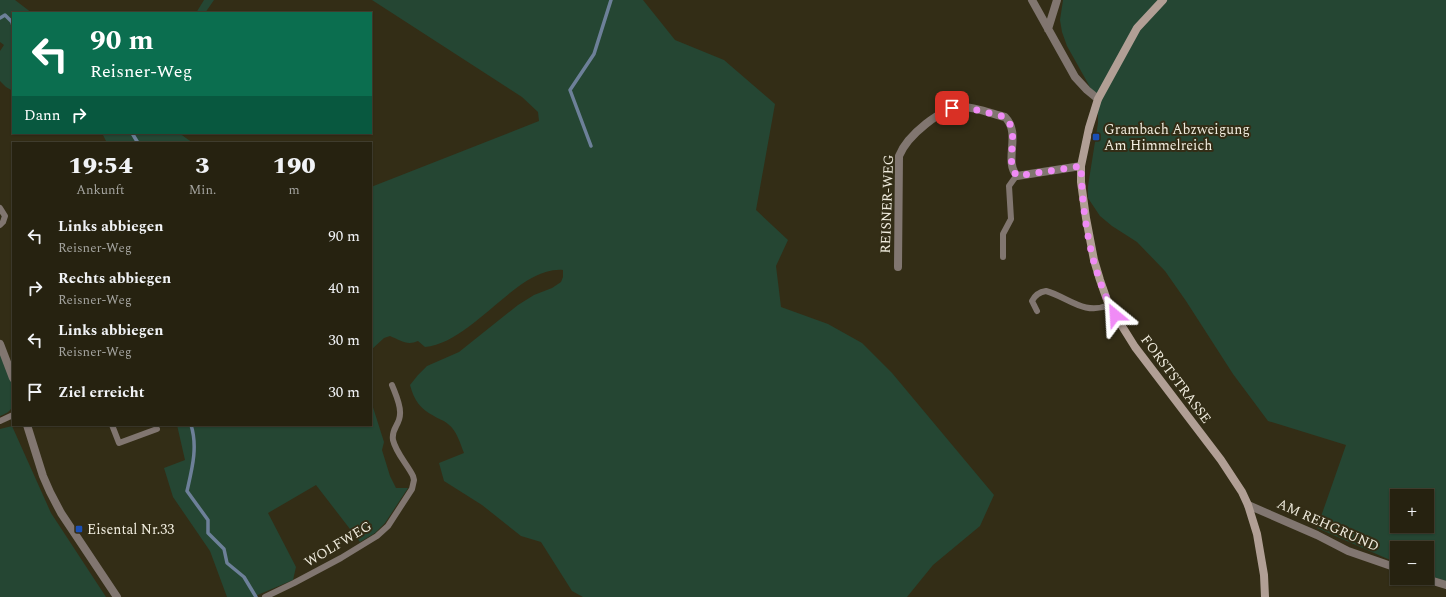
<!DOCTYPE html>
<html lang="de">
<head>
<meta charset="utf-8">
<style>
  body { margin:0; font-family:Spectral,serif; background:#2e2a19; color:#f1f3f6; height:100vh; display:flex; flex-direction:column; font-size:15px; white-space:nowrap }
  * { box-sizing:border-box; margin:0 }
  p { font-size:13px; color:#a4a49f }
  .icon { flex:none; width:22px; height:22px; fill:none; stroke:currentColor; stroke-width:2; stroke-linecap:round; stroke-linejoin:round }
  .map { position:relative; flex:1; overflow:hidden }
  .side { position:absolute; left:12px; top:142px; width:360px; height:284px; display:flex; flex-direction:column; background:#262210; border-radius:0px; box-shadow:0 1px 3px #0004,0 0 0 1px #423f30 }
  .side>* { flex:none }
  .guide { position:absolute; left:12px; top:12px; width:360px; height:122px; border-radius:0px; box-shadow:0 1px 3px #0004,0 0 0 1px #423f30; background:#0b6e4f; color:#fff; overflow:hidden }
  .tools { position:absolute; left:1390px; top:489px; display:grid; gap:8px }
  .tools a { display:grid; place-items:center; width:44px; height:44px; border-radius:0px; background:#262210; box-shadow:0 1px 3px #0004,0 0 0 1px #423f30; font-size:20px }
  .pin { position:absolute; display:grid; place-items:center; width:34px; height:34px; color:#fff; margin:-17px; border-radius:8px; box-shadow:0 2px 6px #0006 }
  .me { position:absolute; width:44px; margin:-22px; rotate:333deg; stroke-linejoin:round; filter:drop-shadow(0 0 3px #0008) }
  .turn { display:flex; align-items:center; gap:14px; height:84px; padding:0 12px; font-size:18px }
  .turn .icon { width:52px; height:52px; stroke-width:2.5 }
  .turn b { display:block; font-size:28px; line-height:34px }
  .then { display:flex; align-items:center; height:38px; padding:0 12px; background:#0003; gap:8px; font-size:15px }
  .eta { display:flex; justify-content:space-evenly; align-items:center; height:68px; text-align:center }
  .eta b { font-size:24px; font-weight:800; line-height:28px }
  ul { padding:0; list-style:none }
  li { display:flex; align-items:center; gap:12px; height:52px; padding:0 12px }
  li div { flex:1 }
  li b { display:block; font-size:15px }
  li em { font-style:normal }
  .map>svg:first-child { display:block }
  .green { fill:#254633; fill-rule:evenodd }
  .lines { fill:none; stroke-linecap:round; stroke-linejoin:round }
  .stream { stroke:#6d8099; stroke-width:3.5 }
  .lane { stroke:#817670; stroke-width:6 }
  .street { stroke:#817670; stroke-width:8 }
  .secondary { stroke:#b19f95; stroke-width:8 }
  .route { stroke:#f08bf6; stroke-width:7; stroke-dasharray:0 12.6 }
  .transit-dot { fill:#1a4fb4; stroke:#332d16; stroke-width:1.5 }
  .labels { text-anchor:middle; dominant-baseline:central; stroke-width:4; stroke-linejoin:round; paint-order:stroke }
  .poi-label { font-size:14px; fill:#f0ecde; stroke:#332d16; text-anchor:start }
  .street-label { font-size:14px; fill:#f0ecde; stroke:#332d16 }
</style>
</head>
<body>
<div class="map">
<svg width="1446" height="597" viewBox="0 0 1446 597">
  <rect width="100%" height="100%" fill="#332d16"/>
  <path class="green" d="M 0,0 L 15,0 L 32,13 L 13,13 L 13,91 L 6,87 L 0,81 L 0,51 L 4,45 L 0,42 Z
    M 204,0 L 214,0 L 205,13 L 196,13 Z
    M 372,0 L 643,0 L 675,40 L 724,60 L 775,104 L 756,210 L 788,240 L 776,266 L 781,307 L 828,324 L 862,343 L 892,373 L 994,495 L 980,526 L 933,565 L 907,597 L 583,597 L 572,591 L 541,542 L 521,536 L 482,505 L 444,481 L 439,463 L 464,453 C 460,443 457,431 448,424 C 444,420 438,419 434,416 C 420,409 414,400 410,385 L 418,375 L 427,366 L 459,352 L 518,305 L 534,295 L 552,288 L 561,282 L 563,277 L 563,270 C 517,266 474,342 425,347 L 418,341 C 407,346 400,340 390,336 L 384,338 L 371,350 L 371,187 L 539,121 L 538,112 L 522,97 Z
    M 1063,0 L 1446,0 L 1446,581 L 1427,575 L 1427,548 L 1397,548 L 1397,563 L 1317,528 L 1346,445 L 1268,421 L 1233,374 L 1186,301 L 1165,271 L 1137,242 L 1112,226 L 1100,216 L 1088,198 L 1088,186 L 1098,123 L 1098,110 L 1095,96 L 1067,46 L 1062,32 L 1060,20 ZM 1397,496 L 1427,496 L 1427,526 L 1397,526 Z
    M 102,133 L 179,133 L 193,143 L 107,143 Z
    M 0,352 C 6,364 18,394 12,407 C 10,412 5,414 0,416 Z
    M 371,401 L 384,442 L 382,450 L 390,476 L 396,488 L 408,488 L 385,523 L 375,533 L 360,542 L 316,485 L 268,513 L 296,567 L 293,580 L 253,597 L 227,597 L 210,551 L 173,497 L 164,468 L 185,460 L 177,425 L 371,425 Z
    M 12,426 L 51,513 L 106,597 L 0,597 L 0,429 Z"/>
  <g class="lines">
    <path class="stream" d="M 0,18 L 5,15 L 12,22 L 13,26
      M 132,133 L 138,143
      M 591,146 L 570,90 L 594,54 L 611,0
      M 191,425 C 198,447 192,469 187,491 L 208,520 L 208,533 L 224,549 L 227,563 L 244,577 L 256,597"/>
    <path class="lane" d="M 0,208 L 5,216 L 3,222 L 0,225
      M 1003,257 L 1003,234 L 1011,219 L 1009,186 L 1014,179 L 1017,176
      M 1037,311 L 1032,301 C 1035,295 1039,292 1046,291 C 1068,297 1084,316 1109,305
      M 0,421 L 13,415
      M 112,425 L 119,443 L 157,429
      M 265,597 L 294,583 L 341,558 L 377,536 L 388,526 L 412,489 L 414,480 L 413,476 C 407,464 396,453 393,440 C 391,428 400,425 400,414 C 401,405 395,393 392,385"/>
    <path class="street" d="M 1032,0 L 1075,77 L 1087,90 L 1098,99
      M 1048,29 L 1057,0
      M 898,267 L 899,156 C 907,136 941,107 963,107 C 975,107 993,114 1005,117 C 1022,134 1003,160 1017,176 L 1081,166
      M 0,344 L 13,378
      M 27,425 L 43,476 L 50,492 L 61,513 L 117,597
      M 1248,505 L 1317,535 L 1348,551 L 1397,568
      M 1423,578 L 1446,585"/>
    <path class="secondary" d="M 1163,0 L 1137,28 L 1098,99 L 1089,128 L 1081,166 L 1081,182 L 1086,218 L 1094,260 L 1100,280 L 1107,300 L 1115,315 L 1135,347 L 1221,460 L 1242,492 L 1248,505 L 1257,534 L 1264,575 L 1265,597"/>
  </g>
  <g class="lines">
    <path class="route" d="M 952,108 L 964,107 L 1005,117 C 1022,134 1003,160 1017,176 L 1081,166 C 1082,215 1091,272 1115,315"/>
  </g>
  <g class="transit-dot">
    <rect x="1092" y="133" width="8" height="8" rx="2"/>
    <rect x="75" y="525" width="8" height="8" rx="2"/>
  </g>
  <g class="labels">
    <g class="poi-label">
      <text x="1104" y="129">Grambach Abzweigung<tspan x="1104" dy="16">Am Himmelreich</tspan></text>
      <text x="87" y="529">Eisental Nr.33</text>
    </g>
    <g class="street-label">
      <text transform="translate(887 204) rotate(-88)">REISNER-WEG</text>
      <text transform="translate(1176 379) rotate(53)">FORSTSTRASSE</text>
      <text transform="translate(1328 525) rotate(24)">AM REHGRUND</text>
      <text transform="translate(338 544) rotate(-31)">WOLFWEG</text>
    </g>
  </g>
</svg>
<div class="tools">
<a>+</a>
<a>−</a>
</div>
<div class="pin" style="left:952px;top:108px;background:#d93025"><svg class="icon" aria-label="arrive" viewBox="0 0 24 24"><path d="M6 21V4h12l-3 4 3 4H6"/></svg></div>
<svg class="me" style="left:1115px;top:315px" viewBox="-20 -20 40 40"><path d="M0-17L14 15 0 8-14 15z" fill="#f08bf6" stroke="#fff" stroke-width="4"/></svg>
<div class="guide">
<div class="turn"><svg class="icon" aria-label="left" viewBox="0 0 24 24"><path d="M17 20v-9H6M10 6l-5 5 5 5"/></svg><div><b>90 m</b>Reisner-Weg</div></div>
<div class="then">Dann<svg class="icon" aria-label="right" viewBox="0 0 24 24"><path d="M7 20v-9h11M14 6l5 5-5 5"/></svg></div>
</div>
<section class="side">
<div class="eta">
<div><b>19:54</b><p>Ankunft</p></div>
<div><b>3</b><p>Min.</p></div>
<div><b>190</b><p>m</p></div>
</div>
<ul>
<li><svg class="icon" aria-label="left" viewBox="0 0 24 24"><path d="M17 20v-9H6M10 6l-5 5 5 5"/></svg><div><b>Links abbiegen</b><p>Reisner-Weg</p></div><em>90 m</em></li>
<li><svg class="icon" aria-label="right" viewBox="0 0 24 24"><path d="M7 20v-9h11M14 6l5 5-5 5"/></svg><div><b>Rechts abbiegen</b><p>Reisner-Weg</p></div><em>40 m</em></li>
<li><svg class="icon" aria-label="left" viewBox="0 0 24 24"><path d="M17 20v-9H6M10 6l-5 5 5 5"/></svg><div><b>Links abbiegen</b><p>Reisner-Weg</p></div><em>30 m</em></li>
<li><svg class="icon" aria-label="arrive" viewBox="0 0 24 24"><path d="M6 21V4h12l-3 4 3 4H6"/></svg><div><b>Ziel erreicht</b></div><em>30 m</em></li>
</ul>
</section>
</div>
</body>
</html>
